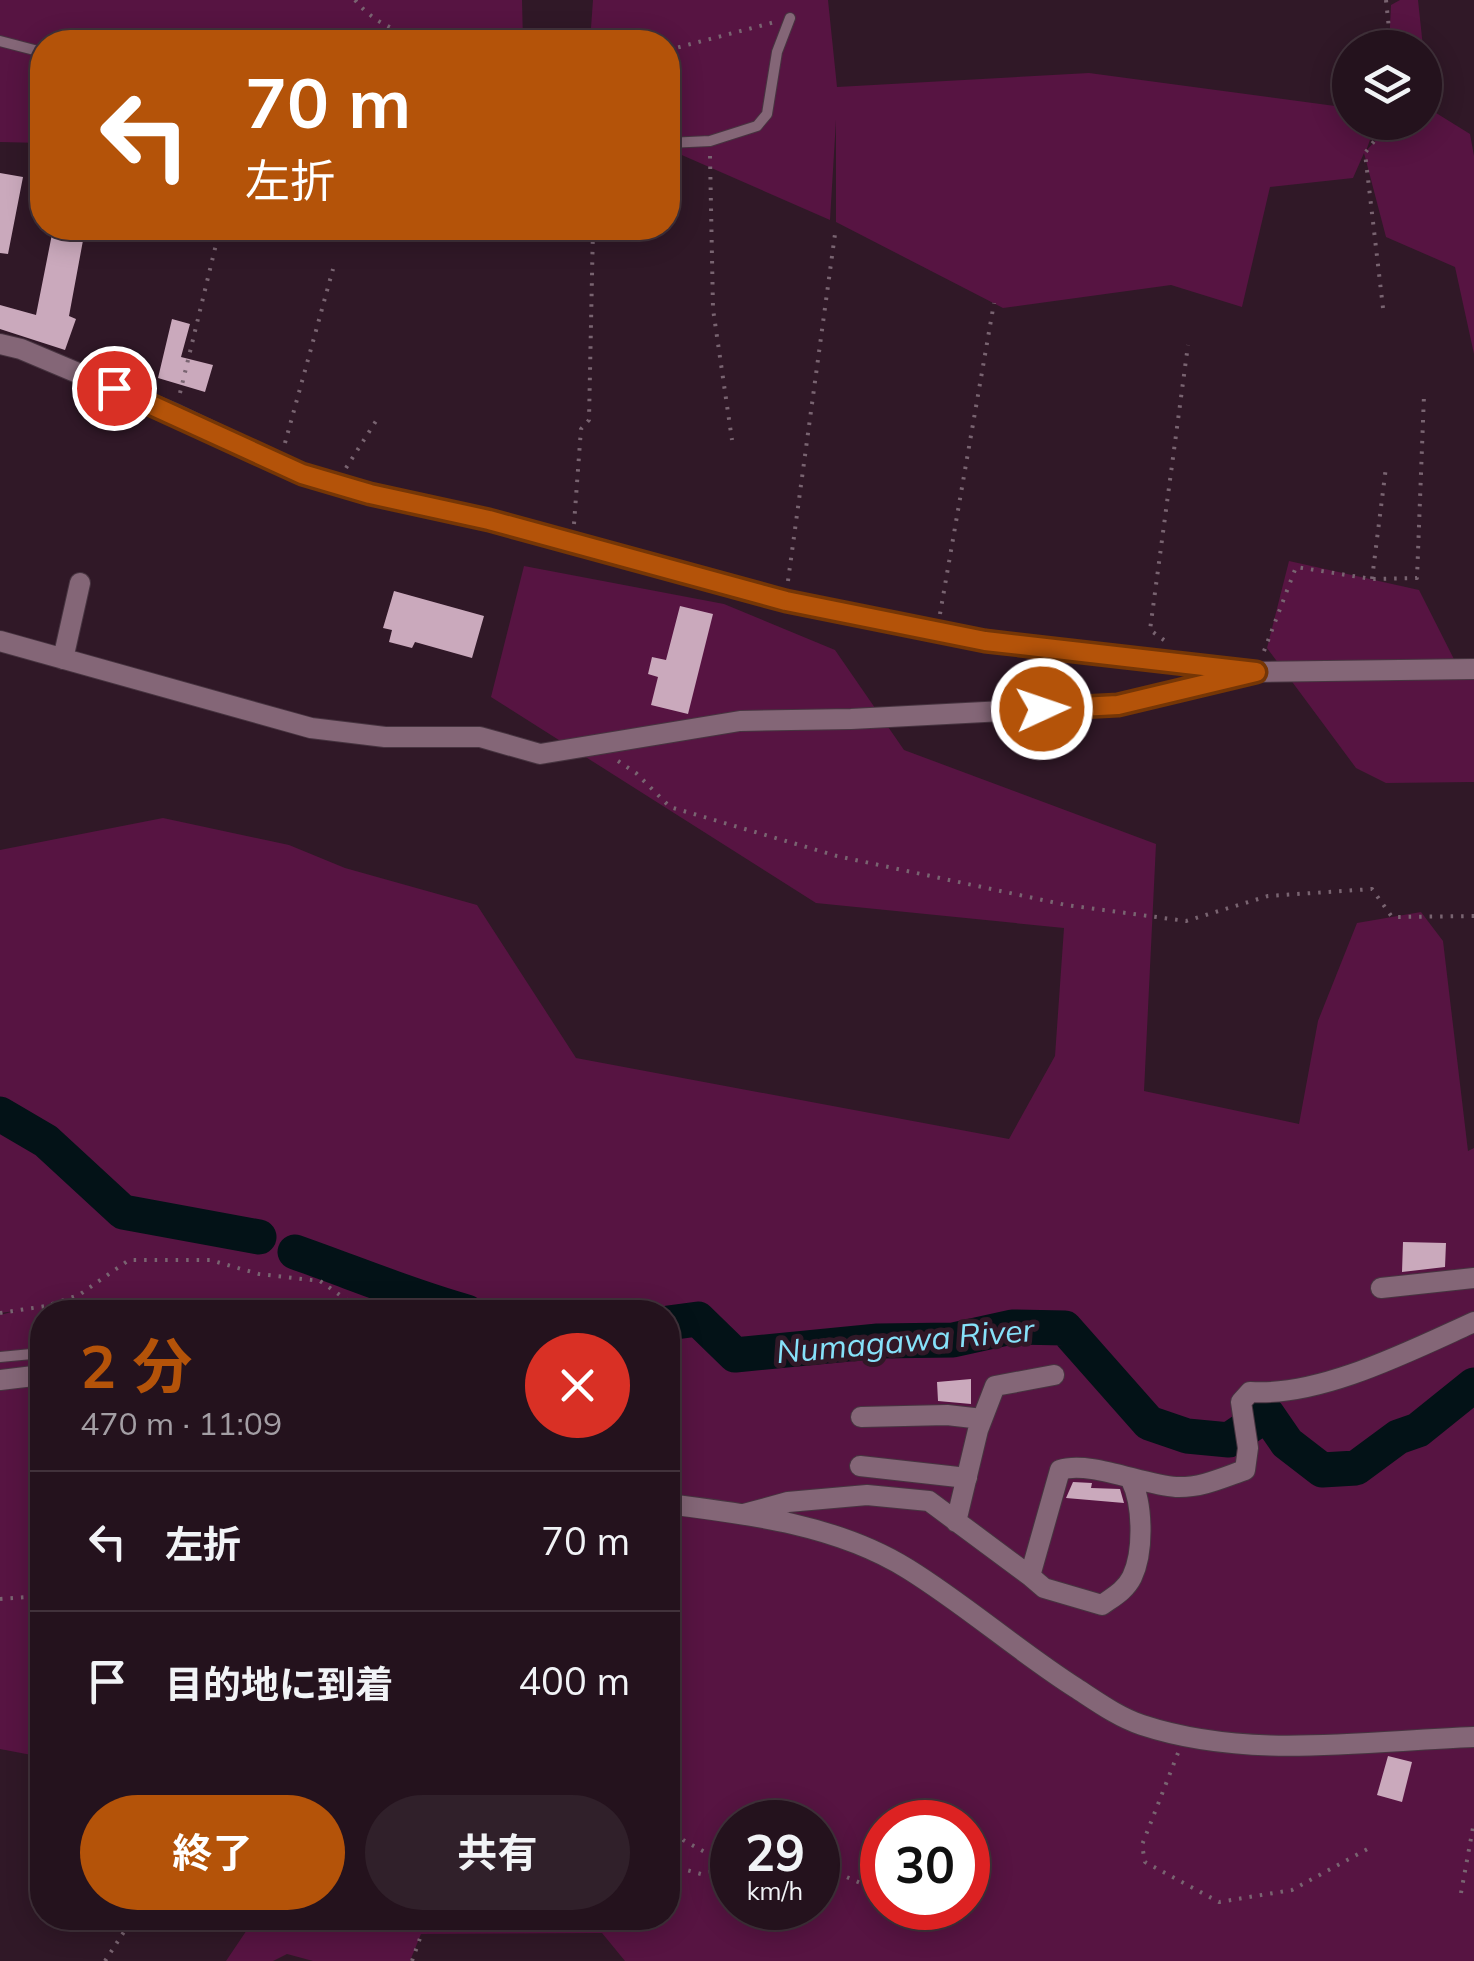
<!DOCTYPE html>
<html lang="ja">
<head>
<meta charset="utf-8">
<style>
  body { margin:0; font-family:Mulish,"Noto Sans JP",sans-serif; background:#30202a; color:#f1f3f6; height:100vh; display:flex; flex-direction:column; font-size:38px; white-space:nowrap }
  * { box-sizing:border-box; margin:0 }
  p { font-size:32px; color:#a39ea4 }
  .icon { flex:none; width:55px; height:55px; fill:none; stroke:currentColor; stroke-width:2; stroke-linecap:round; stroke-linejoin:round }
  .map { position:relative; flex:1; overflow:hidden }
  .sheet { position:absolute; left:30px; top:1300px; width:650px; height:630px; display:flex; flex-direction:column; background:#24121d; border-radius:40px; box-shadow:0 5px 25px #0003,0 0 0 2px #41323b }
  .sheet>* { flex:none }
  .hud { position:absolute; left:30px; top:30px; width:650px; height:210px; border-radius:40px; box-shadow:0 5px 25px #0003,0 0 0 2px #41323b; background:#b45309; color:#fff; overflow:hidden }
  .tools { position:absolute; left:1332px; top:30px; display:grid; gap:20px }
  .tools a { display:grid; place-items:center; width:110px; height:110px; border-radius:50%; background:#24121d; box-shadow:0 5px 25px #0003,0 0 0 2px #41323b; font-size:50px }
  .speed { position:absolute; left:710px; top:1800px; display:flex; gap:20px; font-size:50px; font-weight:700; text-align:center }
  .speed>* { display:grid; place-content:center; width:130px; height:130px; border-radius:50%; background:#24121d; box-shadow:0 5px 25px #0003,0 0 0 2px #41323b; line-height:1 }
  .speed small { font-size:25px; font-weight:400 }
  .speed .limit { border:15px solid #d22; background:#fff; color:#111 }
  .pin { position:absolute; display:grid; place-items:center; width:85px; height:85px; color:#fff; margin:-42px; border:5px solid #fff; border-radius:50%; box-shadow:0 2px 10px #0007 }
  .me { position:absolute; width:110px; margin:-55px; rotate:87deg; stroke-linejoin:round; filter:drop-shadow(0 0 8px #0008) }
  .turn { display:flex; align-items:center; gap:35px; height:210px; padding:0 50px; font-size:45px }
  .turn .icon { width:130px; height:130px; stroke-width:2.5 }
  .turn b { display:block; font-size:70px; line-height:85px }
  .round { display:grid; place-items:center; flex:none; width:105px; height:105px; border-radius:52px; background:#30202a }
  .summary { display:flex; align-items:center; justify-content:space-between; height:170px; padding:0 50px }
  h1 { font-size:60px; font-weight:700; line-height:75px; color:#b45309 }
  .cta { display:flex; gap:20px; margin-top:auto; padding:20px 50px }
  .cta a { flex:1; height:115px; border-radius:60px; background:#b45309; color:#fff; font-size:40px; font-weight:700; line-height:115px; text-align:center }
  .cta a+a { background:#30202a; color:#f1f3f6 }
  ul { padding:0; list-style:none }
  li { display:flex; align-items:center; gap:30px; height:140px; padding:0 50px; border-top:2px solid #41323b }
  li div { flex:1 }
  li b { display:block; font-size:38px }
  li em { font-style:normal }
  .map>svg:first-child { display:block }
  .green { fill:#571442; fill-rule:evenodd }
  .lines { fill:none; stroke-linecap:round; stroke-linejoin:round }
  .river { stroke:#031217; stroke-width:35 }
  .building { fill:#caa9bc }
  .lane-casing { stroke:#473440; stroke-width:12 }
  .street-casing { stroke:#473440; stroke-width:22 }
  .path { stroke:#796471; stroke-width:4; stroke-dasharray:2.5 8; stroke-linecap:butt }
  .lane { stroke:#846677; stroke-width:10 }
  .street { stroke:#846677; stroke-width:20 }
  .route-casing { stroke:#753606; stroke-width:25 }
  .route { stroke:#b45309; stroke-width:18 }
  .labels { text-anchor:middle; dominant-baseline:central; stroke-width:10; stroke-linejoin:round; paint-order:stroke }
  .water-label { font-size:32px; font-style:italic; fill:#86e1f9; stroke:#301827 }
</style>
</head>
<body>
<div class="map">
<svg width="1474" height="1961" viewBox="0 0 1474 1961">
  <rect width="100%" height="100%" fill="#301827"/>
  <path class="green" d="M 0,0 L 522,0 L 523,42 L 42,42 L 42,143 L 0,142 Z
    M 593,0 L 828,0 L 837,87 L 1089,73 L 1350,108 L 1350,122 L 1376,123 L 1366,151 L 1387,128 L 1387,123 L 1425,122 L 1425,75 L 1428,108 L 1470,134 L 1474,156 L 1474,354 L 1455,267 L 1386,237 L 1364,153 L 1353,178 L 1270,187 L 1242,307 L 1171,285 L 1003,308 L 836,222 L 836,120 L 830,220 L 668,149 L 668,42 L 590,42 Z
    M 1400,0 L 1418,0 L 1423,47 L 1389,47 L 1391,5 Z
    M 1289,561 L 1419,590 L 1461,673 L 1474,674 L 1474,782 L 1386,783 L 1356,768 L 1267,648 Z
    M 524,566 L 724,604 L 835,650 L 904,750 L 1156,844 L 1144,1091 L 1299,1124 L 1318,1021 L 1357,923 L 1421,912 L 1443,941 L 1468,1151 L 1474,1148 L 1474,1961 L 625,1961 L 602,1933 L 421,1934 L 410,1961 L 313,1961 L 287,1954 L 273,1961 L 226,1961 L 255,1918 L 668,1918 L 668,1312 L 42,1312 L 42,1757 L 0,1749 L 0,1315 L 15,1311 L 0,1313 L 0,850 L 163,818 L 289,845 L 345,868 L 477,905 L 576,1058 L 1009,1139 L 1055,1056 L 1064,928 L 816,903 L 491,697 ZM 732,1822 L 818,1822 L 818,1908 L 732,1908 ZM 882,1822 L 968,1822 L 968,1908 L 882,1908 Z"/>
  <g class="lines">
    <path class="river" d="M 0,1114 L 46,1141 L 123,1212 L 259,1237
      M 295,1252 C 352,1272 409,1296 467,1312
      M 668,1323 L 698,1319 L 735,1355 L 878,1341 L 953,1340 L 1012,1327 L 1065,1328 L 1149,1423 L 1187,1436 L 1229,1440 L 1267,1414 L 1287,1443 L 1322,1470 L 1356,1468 L 1398,1437 L 1418,1430 L 1474,1385"/>
  </g>
  <path class="building" d="M 0,173 L 23,177 L 8,254 L 0,253 Z
    M 53,229 L 84,235 L 69,316 L 76,319 L 65,350 L 0,329 L 0,305 L 36,315 Z
    M 172,319 L 190,324 L 181,357 L 213,365 L 205,392 L 158,378 Z
    M 394,591 L 484,616 L 472,658 L 415,642 L 412,648 L 389,642 L 392,630 L 383,628 Z
    M 680,606 L 713,614 L 688,714 L 651,705 L 658,677 L 648,674 L 652,657 L 666,660 Z
    M 1403,1242 L 1446,1243 L 1445,1267 L 1402,1272 Z
    M 971,1379 L 971,1404 L 938,1401 L 937,1382 Z
    M 1073,1482 L 1092,1483 L 1091,1488 L 1120,1489 L 1124,1503 L 1066,1498 Z
    M 1388,1756 L 1412,1762 L 1402,1802 L 1377,1795 Z"/>
  <g class="lines">
    <g class="lane-casing">
      <path id="lane" d="M 0,41 L 42,52
        M 668,143 L 710,141 L 757,126 L 767,114 L 777,52 L 790,18
        M 0,1357 L 42,1353"/>
    </g>
    <g class="street-casing">
      <path id="street" d="M 0,344 L 21,349 L 175,414 L 301,474 L 370,495 L 460,513 L 786,601 L 985,641 L 1239,670
        M 0,641 L 311,728 L 385,737 L 480,737 L 540,754 L 740,721 L 851,719 L 1118,705 L 1256,672 L 1474,669
        M 63,659 L 80,583
        M 1381,1288 L 1474,1278
        M 0,1380 L 42,1375
        M 861,1417 L 947,1415 L 982,1419
        M 860,1466 L 967,1478
        M 668,1504 C 748,1514 838,1525 908,1569 C 966,1605 1018,1651 1076,1688 C 1096,1701 1118,1717 1142,1725 C 1248,1760 1364,1741 1474,1737
        M 744,1514 L 788,1502 L 867,1495 L 929,1501 L 1030,1576 L 1060,1470 C 1089,1460 1143,1485 1176,1487 C 1201,1488 1222,1478 1245,1470 L 1248,1448 L 1241,1402 L 1250,1392 C 1320,1397 1410,1351 1474,1322
        M 956,1522 L 978,1430 L 995,1386 L 1054,1375
        M 1030,1576 L 1044,1588 L 1102,1605 C 1113,1597 1125,1591 1132,1577 C 1144,1552 1143,1504 1131,1480"/>
    </g>
    <path class="path" d="M 355,0 C 376,26 405,35 437,42
      M 1386,0 L 1391,48
      M 668,50 L 775,22
      M 710,156 L 713,309 L 732,440
      M 1383,308 L 1365,153 L 1389,122
      M 180,393 L 220,228
      M 285,443 L 333,269
      M 346,468 L 376,421
      M 574,524 L 581,429 L 589,420 L 593,228
      M 1372,579 L 1386,467
      M 788,581 L 835,234
      M 940,614 L 994,303
      M 1164,640 L 1150,630 L 1188,345
      M 1264,651 L 1296,567 L 1372,579 L 1417,578 L 1424,395
      M 618,761 L 636,773 L 670,807 L 837,856 L 1066,905 L 1186,921 L 1268,896 L 1372,889 L 1392,917 L 1474,916
      M 0,1313 L 46,1306 L 79,1295 L 129,1260 L 210,1260 L 259,1274 L 320,1281 L 364,1312
      M 0,1599 L 42,1596
      M 1178,1753 L 1142,1845 L 1145,1862 L 1219,1902 L 1292,1890 L 1371,1847
      M 668,1812 L 683,1840 L 732,1867
      M 668,1865 L 701,1874 L 732,1867
      M 818,1865 L 882,1892
      M 1461,1893 L 1474,1822
      M 105,1961 L 133,1918
      M 412,1961 L 425,1924"/>
    <use href="#lane" class="lane"/>
    <use href="#street" class="street"/>
  </g>
  <g class="lines">
    <g class="route-casing">
      <path id="route" d="M 114,388 L 302,474 L 370,494 L 489,520 L 786,601 L 985,641 L 1256,672 L 1118,705 L 1042,709"/>
    </g>
    <use href="#route" class="route"/>
  </g>
  <g class="labels">
    <g class="water-label">
      <text transform="translate(905 1340) rotate(-5)">Numagawa River</text>
    </g>
  </g>
</svg>
<div class="tools">
<a><svg class="icon" aria-label="layers" viewBox="0 0 24 24"><path d="M12 4l9 5-9 5-9-5zM3 14l9 5 9-5"/></svg></a>
</div>
<div class="speed"><div>29<small>km/h</small></div><div class="limit">30</div></div>
<div class="pin" style="left:114px;top:388px;background:#d93025"><svg class="icon" aria-label="arrive" viewBox="0 0 24 24"><path d="M6 21V4h12l-3 4 3 4H6"/></svg></div>
<svg class="me" style="left:1042px;top:709px" viewBox="-20 -20 40 40"><circle r="17" fill="#b45309" stroke="#fff" stroke-width="3"/><path d="M0-11L8 9 0 5-8 9z" fill="#fff"/></svg>
<div class="hud">
<div class="turn"><svg class="icon" aria-label="left" viewBox="0 0 24 24"><path d="M17 20v-9H6M10 6l-5 5 5 5"/></svg><div><b>70 m</b>左折</div></div>
</div>
<section class="sheet">
<div class="summary"><div><h1>2 分</h1><p>470 m · 11:09</p></div><a class="round" style="background:#d93025;color:#fff"><svg class="icon" aria-label="close" viewBox="0 0 24 24"><path d="M6 6l12 12M18 6L6 18"/></svg></a></div>
<ul>
<li><svg class="icon" aria-label="left" viewBox="0 0 24 24"><path d="M17 20v-9H6M10 6l-5 5 5 5"/></svg><div><b>左折</b></div><em>70 m</em></li>
<li><svg class="icon" aria-label="arrive" viewBox="0 0 24 24"><path d="M6 21V4h12l-3 4 3 4H6"/></svg><div><b>目的地に到着</b></div><em>400 m</em></li>
</ul>
<div class="cta"><a>終了</a><a>共有</a></div>
</section>
</div>
</body>
</html>
